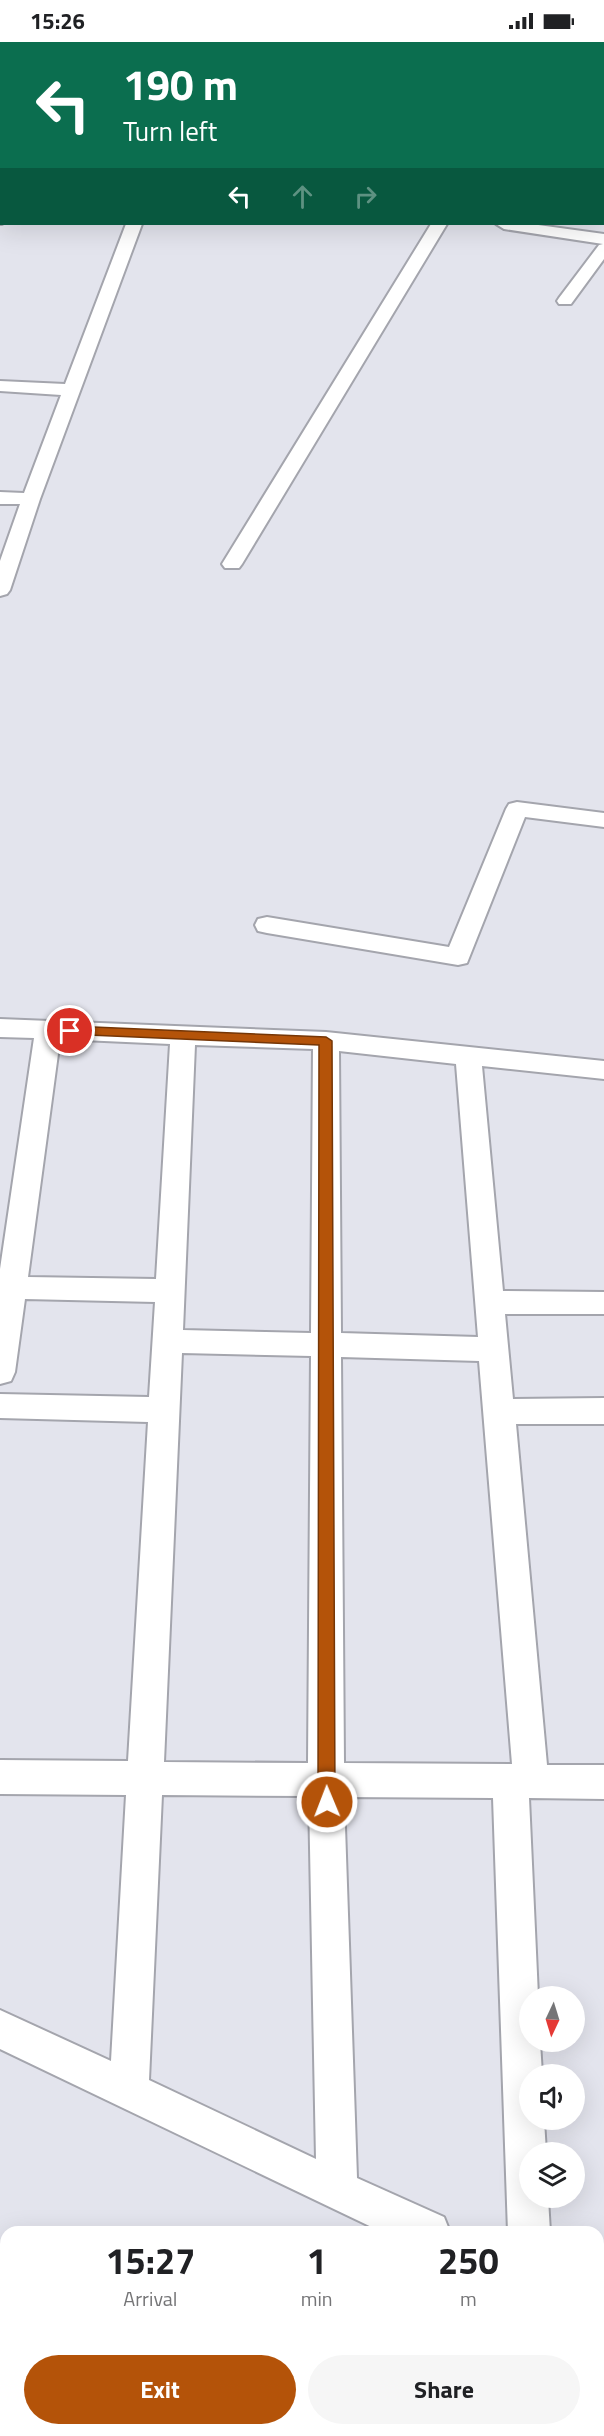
<!DOCTYPE html>
<html lang="en">
<head>
<meta charset="utf-8">
<style>
  body { margin:0; font-family:"Titillium Web",sans-serif; background:#f6f6f6; color:#202124; height:100vh; display:flex; flex-direction:column; font-size:22px; white-space:nowrap }
  * { box-sizing:border-box; margin:0 }
  p { font-size:20px; color:#757577 }
  .icon { flex:none; width:33px; height:33px; fill:none; stroke:currentColor; stroke-width:2; stroke-linecap:round; stroke-linejoin:round }
  .map { position:relative; flex:1; overflow:hidden }
  .details { position:absolute; left:0px; top:2184px; width:604px; height:210px; display:flex; flex-direction:column; background:#fff; border-radius:18px 18px 0 0; box-shadow:0 6px 24px #0002 }
  .details>* { flex:none }
  .banner { position:absolute; left:0px; top:0px; width:604px; height:183px; box-shadow:0 6px 24px #0002; background:#0b6e4f; color:#fff; overflow:hidden }
  .needle { width:39px; rotate:184deg }
  .controls { position:absolute; left:519px; top:1944px; display:grid; gap:12px }
  .controls a { display:grid; place-items:center; width:66px; height:66px; border-radius:50%; background:#fff; box-shadow:0 6px 24px #0002; font-size:30px }
  .pin { position:absolute; display:grid; place-items:center; width:51px; height:51px; color:#fff; margin:-26px; border:3px solid #fff; border-radius:50%; box-shadow:0 2px 6px #0007 }
  .me { position:absolute; width:66px; margin:-33px; rotate:359deg; stroke-linejoin:round; filter:drop-shadow(0 0 4px #0008) }
  .turn { display:flex; align-items:center; gap:21px; height:126px; padding:0 24px; font-size:27px }
  .turn .icon { width:78px; height:78px; stroke-width:2.5 }
  .turn b { display:block; font-size:42px; line-height:51px }
  .lanes { display:flex; align-items:center; height:57px; padding:0 24px; background:#0003; justify-content:center; gap:30px; direction:ltr }
  .lanes .off { opacity:.35 }
  .eta { display:flex; justify-content:space-evenly; align-items:center; height:102px; text-align:center }
  .eta b { font-size:36px; font-weight:700; line-height:42px }
  .action { display:flex; gap:12px; margin-top:auto; padding:12px 24px }
  .action a { flex:1; height:69px; border-radius:36px; background:#b45309; color:#fff; font-size:24px; font-weight:700; line-height:69px; text-align:center }
  .action a+a { background:#f6f6f6; color:#202124 }
  .status { display:flex; justify-content:space-between; align-items:center; height:42px; padding:0 30px; background:#fff; direction:ltr }
  .status svg { height:16px; fill:currentColor }
  .map>svg:first-child { display:block }
  .lines { fill:none; stroke-linecap:round; stroke-linejoin:round }
  .minor-casing { stroke:#a4a5ad; stroke-width:4 }
  .tertiary-casing { stroke:#a4a5ad; stroke-width:3 }
  .secondary-casing { stroke:#a4a5ad; stroke-width:3 }
  .minor { fill:#fff; fill-rule:evenodd }
  .tertiary { fill:#fff; fill-rule:evenodd }
  .secondary { fill:#e0e2fe; fill-rule:evenodd }
  .route { fill:#b45309; stroke:#753606; stroke-width:1.5 }
</style>
</head>
<body>
<div class="status"><b>15:26</b><svg viewBox="0 0 49 12"><path d="M0 12V9h3v3zM5 12V6h3v6zM10 12V3h3v9zM15 12V0h3v12zM26 1h20v11H26zM47 4h2v5h-2z"/></svg></div>
<div class="map">
<svg width="604" height="2394" viewBox="0 0 604 2394">
  <rect width="100%" height="100%" fill="#e3e4ed"/>
  <g class="lines">
    <g class="minor-casing">
      <path id="minor" d="M 325,0 L 345,0 L 346,2 L 326,2 Z
        M 468,0 L 481,0 L 467,2 Z
        M 532,0 L 553,0 L 554,2 L 533,2 Z
        M 603,6 L 604,6 L 604,14 L 603,14 Z
        M 603,99 L 604,99 L 604,107 L 603,107 Z
        M 0,121 L 2,121 L 0,133 Z
        M 0,172 L 2,172 L 2,182 L 0,182 Z
        M 126,182 L 142,182 L 40,457 L 10,548 L 7,552 L 0,554 L 0,519 L 20,462 L 0,462 L 0,450 L 24,451 L 61,353 L 0,349 L 0,339 L 65,342 Z
        M 431,182 L 447,182 L 242,522 L 239,526 L 225,526 L 222,522 Z
        M 496,182 L 531,182 L 604,192 L 604,217 L 571,262 L 559,262 L 557,259 L 559,256 L 599,203 L 603,202 L 504,187 Z
        M 517,760 L 604,771 L 604,785 L 525,775 L 467,921 L 458,923 L 267,891 L 258,889 L 255,883 L 258,877 L 267,875 L 449,905 L 506,767 L 509,762 Z
        M 0,977 L 326,990 L 604,1019 L 604,1037 L 482,1024 L 503,1249 L 604,1250 L 604,1272 L 505,1272 L 513,1357 L 604,1356 L 604,1382 L 516,1382 L 547,1723 L 604,1723 L 604,1757 L 529,1756 L 538,1954 L 530,1954 L 530,2000 L 540,2000 L 542,2032 L 530,2032 L 530,2078 L 544,2078 L 546,2110 L 530,2110 L 530,2156 L 548,2156 L 550,2190 L 508,2190 L 493,1756 L 344,1755 L 357,2136 L 444,2175 L 450,2190 L 382,2190 L 0,2007 L 0,1968 L 111,2019 L 126,1753 L 0,1752 L 0,1718 L 128,1719 L 148,1380 L 0,1376 L 0,1352 L 149,1355 L 155,1260 L 25,1257 L 15,1330 L 11,1339 L 0,1342 L 0,1227 L 34,996 L 0,995 ZM 60,997 L 170,1002 L 156,1237 L 28,1235 ZM 195,1003 L 313,1007 L 311,1291 L 183,1288 ZM 339,1009 L 456,1022 L 478,1295 L 341,1291 ZM 182,1311 L 311,1314 L 308,1721 L 164,1720 ZM 341,1315 L 479,1319 L 512,1722 L 344,1721 ZM 162,1753 L 309,1754 L 316,2117 L 149,2038 Z
        M 0,2230 L 6,2232 L 6,2275 L 0,2273 Z
        M 235,2388 L 288,2388 L 290,2394 L 237,2394 Z
        M 514,2388 L 558,2388 L 559,2394 L 515,2394 Z"/>
    </g>
    <g class="tertiary-casing">
      <path id="tertiary" d="M 604,16 L 604,26 L 603,27 L 603,17 Z"/>
    </g>
    <g class="secondary-casing">
      <path id="secondary" d="M 150,0 L 172,0 L 173,2 L 151,2 Z
        M 603,72 L 604,72 L 604,82 L 603,82 Z"/>
    </g>
    <use href="#minor" class="minor"/>
    <use href="#tertiary" class="tertiary"/>
    <use href="#secondary" class="secondary"/>
  </g>
  <path class="route" d="M 70,984 L 326,995 L 332,999 L 335,1760 L 333,1766 L 327,1768 L 320,1766 L 318,1760 L 319,1003 L 66,992 L 64,989 Z"/>
</svg>
<div class="controls">
<a><svg class="needle" viewBox="-14 -14 28 28"><path d="M0-13l5 13h-10z" fill="#e53935"/><path d="M0 13l5-13h-10z" fill="#757577"/></svg></a>
<a><svg class="icon" aria-label="sound" viewBox="0 0 24 24"><path d="M4 9h4l5-4v14l-5-4H4zM17 9q2 3 0 6"/></svg></a>
<a><svg class="icon" aria-label="layers" viewBox="0 0 24 24"><path d="M12 4l9 5-9 5-9-5zM3 14l9 5 9-5"/></svg></a>
</div>
<div class="pin" style="left:70px;top:989px;background:#d93025"><svg class="icon" aria-label="arrive" viewBox="0 0 24 24"><path d="M6 21V4h12l-3 4 3 4H6"/></svg></div>
<svg class="me" style="left:327px;top:1760px" viewBox="-20 -20 40 40"><circle r="17" fill="#b45309" stroke="#fff" stroke-width="3"/><path d="M0-11L8 9 0 5-8 9z" fill="#fff"/></svg>
<div class="banner">
<div class="turn"><svg class="icon" aria-label="left" viewBox="0 0 24 24"><path d="M17 20v-9H6M10 6l-5 5 5 5"/></svg><div><b>190 m</b>Turn left</div></div>
<div class="lanes"><svg class="icon" aria-label="left" viewBox="0 0 24 24"><path d="M17 20v-9H6M10 6l-5 5 5 5"/></svg><svg class="icon off" aria-label="ahead" viewBox="0 0 24 24"><path d="M12 20V5M6 11l6-6 6 6"/></svg><svg class="icon off" aria-label="right" viewBox="0 0 24 24"><path d="M7 20v-9h11M14 6l5 5-5 5"/></svg></div>
</div>
<section class="details">
<div class="eta">
<div><b>15:27</b><p>Arrival</p></div>
<div><b>1</b><p>min</p></div>
<div><b>250</b><p>m</p></div>
</div>
<div class="action"><a>Exit</a><a>Share</a></div>
</section>
</div>
</body>
</html>
